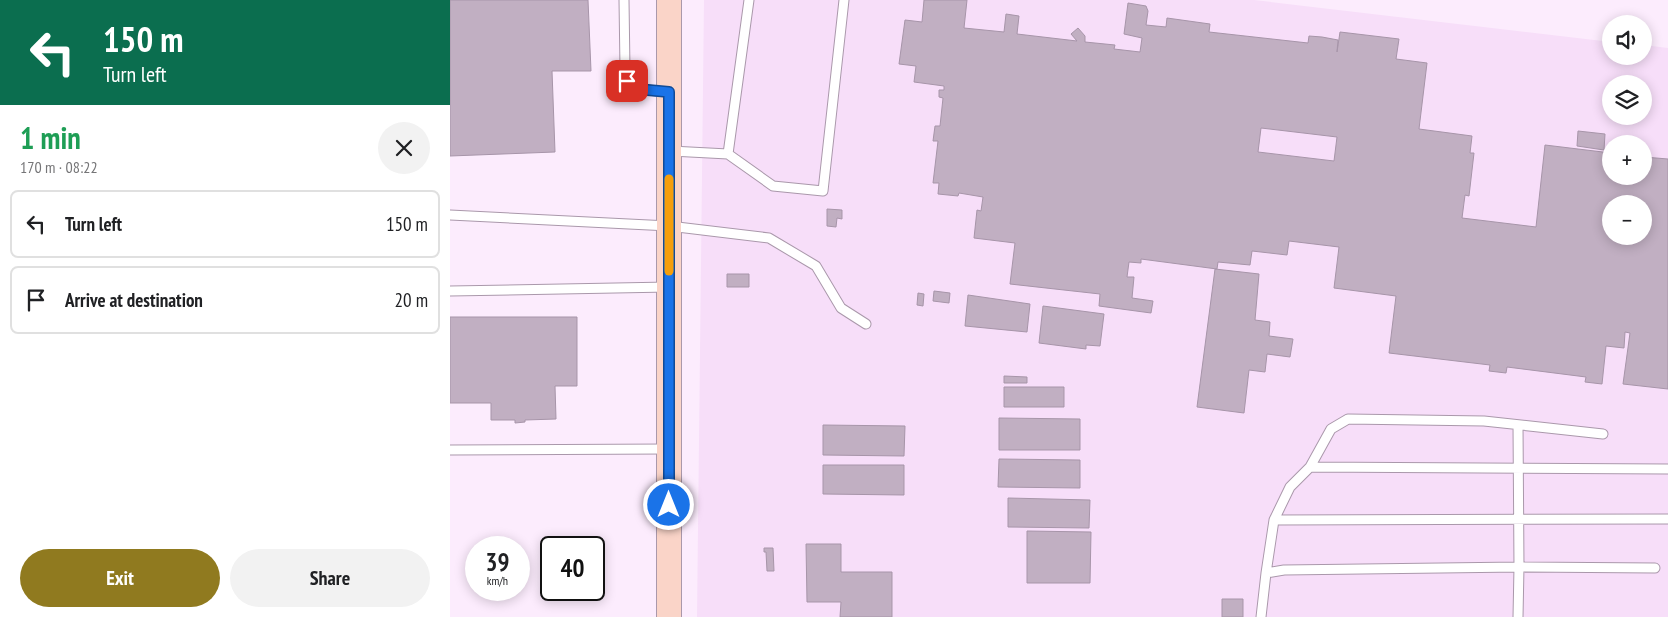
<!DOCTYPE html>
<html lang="en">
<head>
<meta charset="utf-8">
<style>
  body { margin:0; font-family:"PT Sans Narrow",sans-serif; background:#f2f2f2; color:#202124; height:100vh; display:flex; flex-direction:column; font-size:19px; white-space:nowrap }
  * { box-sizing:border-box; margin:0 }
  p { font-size:16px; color:#757577 }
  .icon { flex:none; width:28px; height:28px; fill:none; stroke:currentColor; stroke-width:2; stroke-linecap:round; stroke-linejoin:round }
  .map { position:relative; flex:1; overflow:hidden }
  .drawer { display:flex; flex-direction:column; background:#fff; width:450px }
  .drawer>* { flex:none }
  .hud { background:#0b6e4f; color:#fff; overflow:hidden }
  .tools { position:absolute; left:1152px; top:15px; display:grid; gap:10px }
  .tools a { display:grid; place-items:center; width:50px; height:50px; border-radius:50%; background:#fff; box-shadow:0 2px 12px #0003; font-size:25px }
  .speed { position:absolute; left:15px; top:536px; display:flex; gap:10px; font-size:25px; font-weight:700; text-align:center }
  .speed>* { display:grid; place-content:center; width:65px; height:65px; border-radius:50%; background:#fff; box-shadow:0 2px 12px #0003; line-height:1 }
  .speed small { font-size:12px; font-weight:400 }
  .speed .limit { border:2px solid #111; border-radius:8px; background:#fff; color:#111 }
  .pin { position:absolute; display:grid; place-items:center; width:42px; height:42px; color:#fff; margin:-21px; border-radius:10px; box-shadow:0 2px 8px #0006 }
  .me { position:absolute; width:55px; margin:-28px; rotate:0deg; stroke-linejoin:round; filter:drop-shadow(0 0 4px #0008) }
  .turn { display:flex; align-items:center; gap:18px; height:105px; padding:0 20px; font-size:22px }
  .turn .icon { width:65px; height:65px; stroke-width:2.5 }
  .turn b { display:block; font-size:35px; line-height:42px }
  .round { display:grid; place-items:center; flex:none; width:52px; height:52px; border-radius:26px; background:#f2f2f2 }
  .headline { display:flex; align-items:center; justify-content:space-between; height:85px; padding:0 20px }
  h1 { font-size:30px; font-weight:700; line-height:38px; color:#1e9e55 }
  .action { display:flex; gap:10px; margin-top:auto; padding:10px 20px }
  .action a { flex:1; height:58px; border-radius:30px; background:#907a1f; color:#fff; font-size:20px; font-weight:700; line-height:58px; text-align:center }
  .action a+a { background:#f2f2f2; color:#202124 }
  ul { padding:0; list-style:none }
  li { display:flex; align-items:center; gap:15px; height:68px; margin:0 10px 8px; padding:0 10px; border:2px solid #e0e0e0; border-radius:8px }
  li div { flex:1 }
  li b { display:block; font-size:19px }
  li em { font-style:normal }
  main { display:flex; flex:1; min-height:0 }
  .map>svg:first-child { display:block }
  .built { fill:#f7def9; fill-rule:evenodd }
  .building { fill:#c1afc2; stroke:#a795a9; fill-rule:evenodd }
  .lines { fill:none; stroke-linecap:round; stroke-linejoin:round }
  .lane-casing { stroke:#aa98ab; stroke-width:11 }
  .secondary-casing { stroke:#aa98ab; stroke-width:26 }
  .lane { stroke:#fff; stroke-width:9 }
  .secondary { stroke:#fad4c8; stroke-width:24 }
  .route-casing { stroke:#114b97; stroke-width:12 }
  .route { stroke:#1a73e8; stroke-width:9 }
  .slow { stroke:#f59e0b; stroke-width:9 }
</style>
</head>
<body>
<main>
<section class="drawer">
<div class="hud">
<div class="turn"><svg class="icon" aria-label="left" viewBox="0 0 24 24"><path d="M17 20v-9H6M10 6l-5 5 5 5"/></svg><div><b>150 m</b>Turn left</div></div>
</div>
<div class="headline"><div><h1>1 min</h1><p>170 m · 08:22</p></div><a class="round"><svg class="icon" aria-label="close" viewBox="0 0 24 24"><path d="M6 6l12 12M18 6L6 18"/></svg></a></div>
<ul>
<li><svg class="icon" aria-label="left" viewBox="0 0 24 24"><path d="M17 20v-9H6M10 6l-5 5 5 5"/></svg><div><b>Turn left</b></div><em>150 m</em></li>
<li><svg class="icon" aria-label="arrive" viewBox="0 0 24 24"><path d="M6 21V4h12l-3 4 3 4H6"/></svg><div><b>Arrive at destination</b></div><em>20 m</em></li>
</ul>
<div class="action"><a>Exit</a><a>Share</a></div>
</section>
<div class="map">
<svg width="1218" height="617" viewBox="0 0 1218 617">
  <rect width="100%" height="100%" fill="#fcecfd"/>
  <path class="built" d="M 254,0 L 804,0 L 1161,42 L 1161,56 L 1194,56 L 1194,45 L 1218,48 L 1218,617 L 247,617 ZM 1161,84 L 1194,84 L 1194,116 L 1161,116 ZM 1161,144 L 1194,144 L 1194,176 L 1161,176 ZM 1161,204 L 1194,204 L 1194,236 L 1161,236 Z"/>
  <path class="building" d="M 0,0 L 138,0 L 141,71 L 102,71 L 105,152 L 0,156 Z
    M 474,0 L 517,0 L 514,28 L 554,32 L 556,14 L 569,16 L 567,34 L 627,41 L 621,34 L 628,28 L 635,36 L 635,42 L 665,45 L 664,49 L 690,52 L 692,38 L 674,34 L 678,3 L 696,6 L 698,11 L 696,25 L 716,27 L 717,18 L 760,24 L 759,32 L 858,43 L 859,36 L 872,37 L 888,40 L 887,52 L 890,32 L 949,39 L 946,59 L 977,63 L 969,129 L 1022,136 L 1020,153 L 1024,153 L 1019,196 L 1015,195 L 1012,218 L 1086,227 L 1095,145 L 1161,153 L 1161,176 L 1194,176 L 1194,157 L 1218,159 L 1218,389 L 1173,384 L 1180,333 L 1175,332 L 1174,348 L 1156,346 L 1152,384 L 1135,382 L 1136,377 L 1057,367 L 1056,373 L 1039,371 L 1040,365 L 939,353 L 946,296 L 884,288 L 889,247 L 839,241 L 837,255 L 802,251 L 800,265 L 768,262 L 767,269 L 691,259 L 691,263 L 679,262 L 677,277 L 684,277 L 682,298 L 703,301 L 701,313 L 649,306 L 650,294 L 560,284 L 565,243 L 524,238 L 527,210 L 531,211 L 533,197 L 509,193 L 508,196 L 488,194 L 489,183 L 483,183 L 488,141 L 483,141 L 485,126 L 490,126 L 493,98 L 489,97 L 489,90 L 494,90 L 494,86 L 464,82 L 466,66 L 449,64 L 455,20 L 472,22 ZM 811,128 L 887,137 L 884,161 L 808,152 ZM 1161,204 L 1194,204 L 1194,236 L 1161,236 Z
    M 1128,131 L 1155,134 L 1154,150 L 1127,146 Z
    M 377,209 L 392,210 L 392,219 L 387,218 L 386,227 L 377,226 Z
    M 765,269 L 809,274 L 805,320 L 820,322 L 819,336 L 843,339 L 840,357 L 817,354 L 815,372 L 799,370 L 794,413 L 747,407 Z
    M 277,274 L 299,274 L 299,287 L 277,287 Z
    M 484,291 L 500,293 L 499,303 L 483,301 Z
    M 468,293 L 474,294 L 473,306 L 467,305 Z
    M 518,295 L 580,304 L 577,332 L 515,326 Z
    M 593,306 L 654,314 L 650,346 L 636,345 L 636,349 L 589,343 Z
    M 0,317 L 127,317 L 127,386 L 105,386 L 106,419 L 75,420 L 75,422 L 65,423 L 65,420 L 41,420 L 41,403 L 0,403 Z
    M 554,376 L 577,377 L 577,383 L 554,383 Z
    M 554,387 L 614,387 L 614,407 L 554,407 Z
    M 549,418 L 630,419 L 630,450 L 549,450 Z
    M 373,425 L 455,426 L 454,456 L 373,455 Z
    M 549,459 L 630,460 L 630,488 L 548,487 Z
    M 373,465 L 454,465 L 454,495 L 373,494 Z
    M 558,498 L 640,500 L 639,528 L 558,527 Z
    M 577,531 L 641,532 L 640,583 L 577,583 Z
    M 356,544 L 391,544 L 391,572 L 442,572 L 442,617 L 390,617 L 391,602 L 357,602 Z
    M 314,548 L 323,548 L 324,571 L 317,571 L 316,552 L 314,552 Z
    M 772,599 L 793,599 L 793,617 L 772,617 Z"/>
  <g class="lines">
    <g class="lane-casing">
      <path id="lane" d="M 174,0 L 175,69 L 177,81 L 187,89 L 217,92
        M 221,151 L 278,154 L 323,186 L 373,191 L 394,0
        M 278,154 L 299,0
        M 0,215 L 219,226 L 319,238 L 366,266 L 391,308 L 416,324
        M 0,291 L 219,287
        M 1068,425 L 1069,567 L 1205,568
        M 0,450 L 217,449
        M 860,467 L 1218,469
        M 824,520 L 1218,519
        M 816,573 L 824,520 L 840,487 L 860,467 L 881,429 L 898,419 L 1034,421 L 1153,434
        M 811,617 L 816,573 L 834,570 L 1069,567 L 1068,617"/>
    </g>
    <g class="secondary-casing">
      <path id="secondary" d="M 219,0 L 219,617"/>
    </g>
    <use href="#lane" class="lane"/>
    <use href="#secondary" class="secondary"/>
  </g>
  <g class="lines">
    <g class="route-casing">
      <path id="route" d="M 177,81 L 187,89 L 219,92 L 219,505"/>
    </g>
    <use href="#route" class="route"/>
    <path class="slow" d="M 219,271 L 219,179"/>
  </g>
</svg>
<div class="tools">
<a><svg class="icon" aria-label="sound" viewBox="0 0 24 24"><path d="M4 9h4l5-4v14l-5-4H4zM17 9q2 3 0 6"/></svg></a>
<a><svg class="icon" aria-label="layers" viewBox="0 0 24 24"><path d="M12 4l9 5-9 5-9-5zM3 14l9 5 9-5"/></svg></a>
<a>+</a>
<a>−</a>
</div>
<div class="speed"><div>39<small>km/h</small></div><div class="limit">40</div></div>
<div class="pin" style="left:177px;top:81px;background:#d93025"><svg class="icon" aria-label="arrive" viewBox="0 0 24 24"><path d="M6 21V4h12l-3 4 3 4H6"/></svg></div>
<svg class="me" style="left:219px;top:505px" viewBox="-20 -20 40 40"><circle r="17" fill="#1a73e8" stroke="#fff" stroke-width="3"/><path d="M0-11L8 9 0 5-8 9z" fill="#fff"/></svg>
</div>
</main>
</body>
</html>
